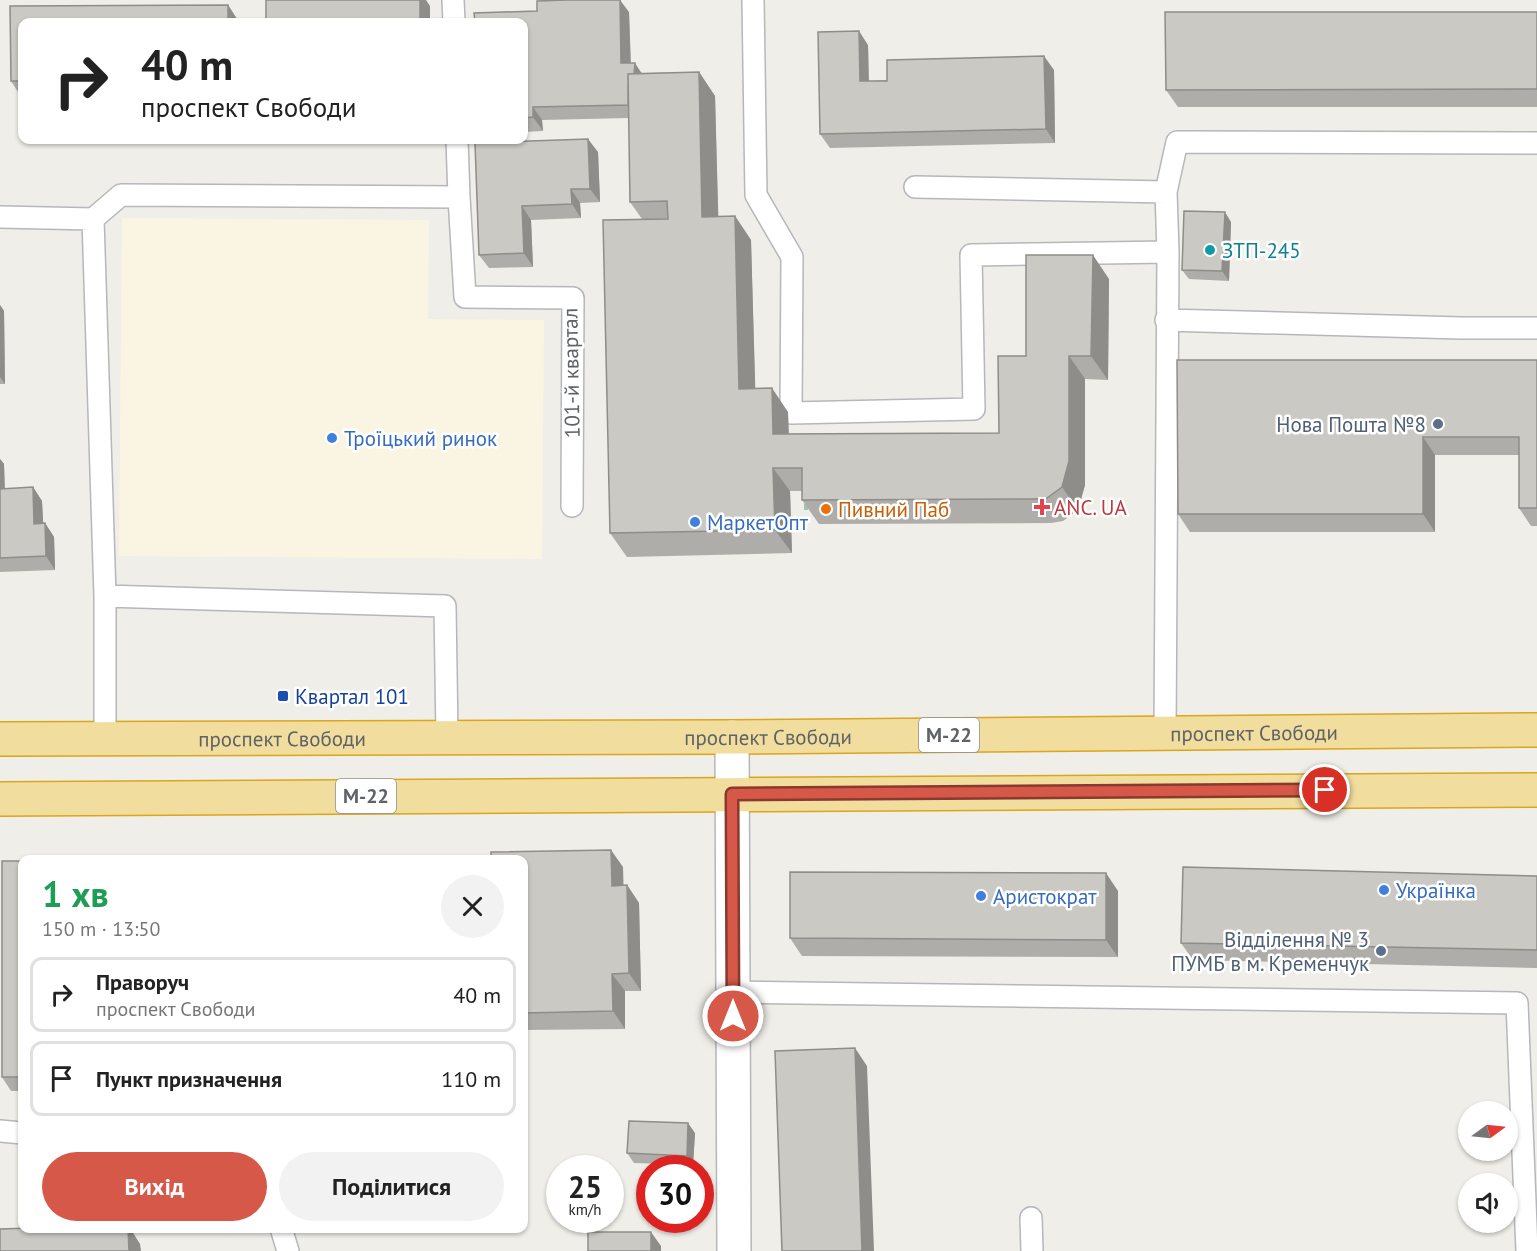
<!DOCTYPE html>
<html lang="uk">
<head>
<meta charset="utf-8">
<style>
  body { margin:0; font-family:"PT Sans",sans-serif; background:#f2f2f2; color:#222; height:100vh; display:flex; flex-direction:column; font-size:22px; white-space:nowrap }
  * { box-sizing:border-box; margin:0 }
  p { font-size:20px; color:#767676 }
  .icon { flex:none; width:33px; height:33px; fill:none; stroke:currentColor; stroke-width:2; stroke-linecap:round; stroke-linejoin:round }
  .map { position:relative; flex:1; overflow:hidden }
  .panel { position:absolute; left:18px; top:855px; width:510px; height:378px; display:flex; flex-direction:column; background:#fff; border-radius:12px; box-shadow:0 2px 4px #0004 }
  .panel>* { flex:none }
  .hud { position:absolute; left:18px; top:18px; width:510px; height:126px; border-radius:12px; box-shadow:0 2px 4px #0004; background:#fff; color:#222; overflow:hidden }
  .needle { width:39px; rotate:75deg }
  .tools { position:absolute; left:1458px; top:1101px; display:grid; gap:12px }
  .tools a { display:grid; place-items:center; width:60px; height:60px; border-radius:50%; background:#fff; box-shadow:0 2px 4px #0004; font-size:30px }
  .speed { position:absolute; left:546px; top:1155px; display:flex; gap:12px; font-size:30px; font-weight:700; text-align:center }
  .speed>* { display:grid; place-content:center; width:78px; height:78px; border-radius:50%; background:#fff; box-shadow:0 2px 4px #0004; line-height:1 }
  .speed small { font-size:15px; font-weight:400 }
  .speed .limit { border:9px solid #d22; background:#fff; color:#111 }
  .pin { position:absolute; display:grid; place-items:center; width:51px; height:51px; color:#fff; margin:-26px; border:3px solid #fff; border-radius:50%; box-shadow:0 2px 6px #0007 }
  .me { position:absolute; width:66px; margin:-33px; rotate:0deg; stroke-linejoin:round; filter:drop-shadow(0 0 4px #0008) }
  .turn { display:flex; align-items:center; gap:21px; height:126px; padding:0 24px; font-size:27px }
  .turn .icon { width:78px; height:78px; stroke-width:2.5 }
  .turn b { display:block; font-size:42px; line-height:51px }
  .round { display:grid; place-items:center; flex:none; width:63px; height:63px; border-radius:32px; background:#f2f2f2 }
  .summary { display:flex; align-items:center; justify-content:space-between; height:102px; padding:0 24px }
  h1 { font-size:36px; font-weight:800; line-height:45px; color:#1e9e55 }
  .button { display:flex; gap:12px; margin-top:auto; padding:12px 24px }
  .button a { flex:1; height:69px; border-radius:36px; background:#d55848; color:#fff; font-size:24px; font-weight:800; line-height:69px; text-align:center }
  .button a+a { background:#f2f2f2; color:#222 }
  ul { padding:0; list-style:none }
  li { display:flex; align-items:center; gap:18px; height:75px; margin:0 12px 9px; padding:0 12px; border:3px solid #e0e0e0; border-radius:12px }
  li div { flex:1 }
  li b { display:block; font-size:22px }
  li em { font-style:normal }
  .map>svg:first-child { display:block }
  .commercial { fill:#faf5e2 }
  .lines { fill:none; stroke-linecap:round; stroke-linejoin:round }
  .lane-casing { stroke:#b5b7bb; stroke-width:24 }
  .street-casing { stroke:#b5b7bb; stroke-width:36 }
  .highway-casing { stroke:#dba51c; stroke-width:36 }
  .path { stroke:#a1c2ab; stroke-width:4; stroke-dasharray:6 3; stroke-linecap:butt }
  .lane { stroke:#fff; stroke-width:21 }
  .street { stroke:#fff; stroke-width:33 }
  .highway { stroke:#f1de9e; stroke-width:33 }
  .wall { fill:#afada9 }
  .shaded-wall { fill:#8e8d89 }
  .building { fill:#cbc9c4; stroke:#8e8d89; stroke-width:1.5 }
  .route-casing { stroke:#8a392f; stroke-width:15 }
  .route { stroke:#d55848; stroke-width:10 }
  .culture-dot { fill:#0f9aa8; stroke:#fff; stroke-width:2 }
  .service-dot { fill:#5c6f8a; stroke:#fff; stroke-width:2 }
  .shop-dot { fill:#3f7fe0; stroke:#fff; stroke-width:2 }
  .health-dot { fill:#e0444e; stroke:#fff; stroke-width:2 }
  .food-dot { fill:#e8710a; stroke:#fff; stroke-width:2 }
  .transit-dot { fill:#1a4fb4; stroke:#fff; stroke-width:2 }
  .labels { text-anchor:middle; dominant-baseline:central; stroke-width:5; stroke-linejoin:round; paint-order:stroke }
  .shield { fill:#fff; stroke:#8f9194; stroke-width:1.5 }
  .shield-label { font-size:20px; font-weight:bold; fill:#5f6266 }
  .culture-label { font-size:21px; fill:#0d838f; stroke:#fff; text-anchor:start }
  .street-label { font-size:21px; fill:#5f6266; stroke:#fff }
  .service-label { font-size:21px; fill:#4e5e75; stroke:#fff; text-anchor:end }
  .shop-label { font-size:21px; fill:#366cbe; stroke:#fff; text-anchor:start }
  .health-label { font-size:21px; fill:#be3a42; stroke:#fff; text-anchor:start }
  .food-label { font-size:21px; fill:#c56008; stroke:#fff; text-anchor:start }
  .transit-label { font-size:21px; fill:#164399; stroke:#fff; text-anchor:start }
</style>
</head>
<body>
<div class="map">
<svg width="1537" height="1251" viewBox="0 0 1537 1251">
  <rect width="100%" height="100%" fill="#efeee8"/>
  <path class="commercial" d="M 122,218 L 429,220 L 428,319 L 544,320 L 542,559 L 119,556 Z"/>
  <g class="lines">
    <g class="lane-casing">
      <path id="lane" d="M 453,0 L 454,22
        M 753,0 L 756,195 L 792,257 L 791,413 L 974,409 L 971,255 L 1168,252 L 1165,733
        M 915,187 L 1166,192
        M 459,197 L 465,297 L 573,298 L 572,506
        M 0,217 L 93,219 L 121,195 L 459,197 L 457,140
        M 93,219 L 105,596 L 105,739
        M 1168,252 L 1166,192 L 1177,142 L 1537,143
        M 1166,320 L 1461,328 L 1537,328
        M 105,596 L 445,606 L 447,737
        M 733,992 L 1517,1003 L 1527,1251
        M 0,1131 L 22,1133
        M 1031,1218 L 1032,1251
        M 281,1228 L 288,1251"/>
    </g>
    <g class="street-casing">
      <path id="street" d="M 732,737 L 734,1251"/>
    </g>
    <g class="highway-casing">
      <g id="highway">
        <path id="s1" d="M 0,739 L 732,737 L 1537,730"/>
        <path d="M 0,799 L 1537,790"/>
      </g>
    </g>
    <path class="path" d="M 806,510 L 806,501"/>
    <use href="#lane" class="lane"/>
    <use href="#street" class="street"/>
    <use href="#highway" class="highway"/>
  </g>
  <path class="wall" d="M 228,5 L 237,19 L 237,22 L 22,22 L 22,95 L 20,95 L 11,81 L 10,6 Z
    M 629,12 L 631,63 L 642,73 L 699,72 L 715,96 L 718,217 L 735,216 L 751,240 L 755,389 L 788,412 L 789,434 L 999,433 L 1026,356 L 1109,279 L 1108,380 L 1085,379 L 1085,485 L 1078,510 L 1063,521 L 1051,523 L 819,524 L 802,500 L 802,491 L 790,491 L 792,553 L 627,557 L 610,533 L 642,219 L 630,202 L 629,118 L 542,120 L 543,131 L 524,132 L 524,22 Z
    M 1537,12 L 1537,107 L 1178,107 L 1166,90 Z
    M 868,45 L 869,81 L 1054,70 L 1055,143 L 830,148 L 820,134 Z
    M 475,143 L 598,152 L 600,202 L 580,203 L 581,218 L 531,220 L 533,267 L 489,268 L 479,255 Z
    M 1231,222 L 1229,281 L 1189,279 L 1182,270 Z
    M 0,305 L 4,311 L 5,384 L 0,384 Z
    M 1537,360 L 1537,526 L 1531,526 L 1519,508 L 1519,455 L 1435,455 L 1435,532 L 1190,532 L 1178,514 Z
    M 0,459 L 4,464 L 5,489 L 33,487 L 42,501 L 43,523 L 45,523 L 54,537 L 55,570 L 0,572 Z
    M 524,860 L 623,867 L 623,885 L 627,885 L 639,903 L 641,991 L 625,991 L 625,1029 L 524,1030 Z
    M 22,861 L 22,1091 L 11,1091 L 2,1077 Z
    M 1537,876 L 1537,968 L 1193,960 L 1181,943 Z
    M 1118,891 L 1118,957 L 802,956 L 790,938 Z
    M 695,1133 L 693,1165 L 634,1163 L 627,1153 Z"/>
  <path class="shaded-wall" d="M 420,0 L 426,0 L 430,6 L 430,22 L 420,22 Z
    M 620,0 L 629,12 L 631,77 L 621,63 Z
    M 228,5 L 237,19 L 237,22 L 228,22 Z
    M 859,31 L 868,45 L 869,95 L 860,81 Z
    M 1044,56 L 1054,70 L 1055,143 L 1046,129 Z
    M 635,63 L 644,77 L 634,104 Z
    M 699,72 L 715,96 L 719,241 L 702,217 Z
    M 533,107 L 542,120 L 543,131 L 533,117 Z
    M 588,139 L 598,152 L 600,202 L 590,189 Z
    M 571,189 L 580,203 L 581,218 L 572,204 Z
    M 522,206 L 531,220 L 533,267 L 524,253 Z
    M 1225,212 L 1231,222 L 1229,281 L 1222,271 Z
    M 735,216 L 751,240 L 756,413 L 739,389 Z
    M 1093,255 L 1109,279 L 1108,380 L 1091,356 Z
    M 0,305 L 4,311 L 5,384 L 0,377 Z
    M 1069,356 L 1085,379 L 1085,485 L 1078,510 L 1062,487 Z
    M 772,388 L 788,412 L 789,457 L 773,434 Z
    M 1423,437 L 1435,455 L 1435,532 L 1423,514 Z
    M 0,459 L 4,464 L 5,503 L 0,495 Z
    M 773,468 L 790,491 L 792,553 L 775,530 Z
    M 33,487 L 42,501 L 44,537 L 34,524 Z
    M 45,523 L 54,537 L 55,570 L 46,556 Z
    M 611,850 L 623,867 L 624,903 L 612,886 Z
    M 1106,873 L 1118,891 L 1118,957 L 1106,940 Z
    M 627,885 L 639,903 L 641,991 L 629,973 Z
    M 612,974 L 625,991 L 625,1029 L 613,1011 Z
    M 855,1048 L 867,1066 L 874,1251 L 862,1251 Z
    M 688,1123 L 695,1133 L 693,1165 L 687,1156 Z
    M 128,1228 L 130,1228 L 140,1244 L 141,1251 L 129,1251 Z
    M 651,1232 L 661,1246 L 661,1251 L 651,1251 Z"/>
  <path class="building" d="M 266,0 L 420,0 L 420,22 L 266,22 Z
    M 567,0 L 620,0 L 621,63 L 635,63 L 634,74 L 628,74 L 628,105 L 533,107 L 533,117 L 524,118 L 524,22 L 475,22 L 474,13 L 537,11 L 537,1 Z
    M 228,5 L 228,22 L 22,22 L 22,81 L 11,81 L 10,6 Z
    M 1165,12 L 1537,12 L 1537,89 L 1166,90 Z
    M 859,31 L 860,81 L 887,81 L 887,60 L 1044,56 L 1046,129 L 820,134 L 818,32 Z
    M 699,72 L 702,217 L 735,216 L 739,389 L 772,388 L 773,434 L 999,433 L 998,356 L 1026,356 L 1026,255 L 1093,255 L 1091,356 L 1069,356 L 1069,461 L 1062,487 L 1047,498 L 1034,499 L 802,500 L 802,468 L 773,468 L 775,530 L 610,533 L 603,220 L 668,219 L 667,201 L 630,202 L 628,74 Z
    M 588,139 L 590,189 L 571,189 L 572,204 L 522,206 L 524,253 L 479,255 L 475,143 Z
    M 1184,211 L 1225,212 L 1222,271 L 1182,270 Z
    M 1177,360 L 1537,360 L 1537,508 L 1519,508 L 1519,437 L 1423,437 L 1423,514 L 1178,514 Z
    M 33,487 L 34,524 L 45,523 L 46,556 L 0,558 L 0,489 Z
    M 611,850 L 612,886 L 627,885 L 629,973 L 612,974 L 613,1011 L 524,1013 L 524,860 L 491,860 L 491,852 Z
    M 230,858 L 230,860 L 167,860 Z
    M 2,861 L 22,861 L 22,1077 L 2,1077 Z
    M 1183,867 L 1537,876 L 1537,950 L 1181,943 Z
    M 790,872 L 1106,873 L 1106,940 L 790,938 Z
    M 855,1048 L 862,1251 L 782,1251 L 775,1051 Z
    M 629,1121 L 688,1123 L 687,1156 L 627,1153 Z
    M 31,1228 L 128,1228 L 129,1251 L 0,1251 L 0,1229 Z
    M 588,1232 L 651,1232 L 651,1251 L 588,1251 Z"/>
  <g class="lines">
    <g class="route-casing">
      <path id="route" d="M 733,1016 L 732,794 L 1325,790"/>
    </g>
    <use href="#route" class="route"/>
  </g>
  <circle class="culture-dot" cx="1210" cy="250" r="6"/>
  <g class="service-dot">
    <circle cx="1438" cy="424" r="6"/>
    <circle cx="1381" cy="951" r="6"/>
  </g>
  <g class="shop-dot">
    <circle cx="332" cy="438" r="6"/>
    <circle cx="695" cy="522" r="6"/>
    <circle cx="1384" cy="890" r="6"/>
    <circle cx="981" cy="896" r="6"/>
  </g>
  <path class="health-dot" d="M1039 498h6v6h6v6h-6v6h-6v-6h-6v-6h6z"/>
  <circle class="food-dot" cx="826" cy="509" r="6"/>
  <rect class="transit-dot" x="277" y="690" width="12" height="12" rx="3"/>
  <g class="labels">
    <g class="shield">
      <rect x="919" y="718" width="60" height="34" rx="4.5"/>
      <rect x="336" y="779" width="60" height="34" rx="4.5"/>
    </g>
    <g class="shield-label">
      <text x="949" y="735">М-22</text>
      <text x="366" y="796">М-22</text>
    </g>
    <g class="culture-label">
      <text x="1222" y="250">ЗТП-245</text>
    </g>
    <g class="street-label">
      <text transform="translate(571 373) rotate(-91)">101-й квартал</text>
      <text stroke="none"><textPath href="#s1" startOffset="1254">проспект Свободи</textPath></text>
      <text stroke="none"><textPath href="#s1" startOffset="768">проспект Свободи</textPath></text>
      <text stroke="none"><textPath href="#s1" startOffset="282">проспект Свободи</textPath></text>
    </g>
    <g class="service-label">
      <text x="1426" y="424">Нова Пошта №8</text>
      <text x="1369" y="939">Відділення № 3<tspan x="1369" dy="24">ПУМБ в м. Кременчук</tspan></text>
    </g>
    <g class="shop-label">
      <text x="344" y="438">Троїцький ринок</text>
      <text x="707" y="522">МаркетОпт</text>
      <text x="1396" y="890">Українка</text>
      <text x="993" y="896">Аристократ</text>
    </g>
    <g class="health-label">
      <text x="1054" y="507">ANC. UA</text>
    </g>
    <g class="food-label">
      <text x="838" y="509">Пивний Паб</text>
    </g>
    <g class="transit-label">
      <text x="295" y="696">Квартал 101</text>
    </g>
  </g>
</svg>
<div class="tools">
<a><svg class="needle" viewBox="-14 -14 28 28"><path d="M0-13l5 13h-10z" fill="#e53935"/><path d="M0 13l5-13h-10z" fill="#767676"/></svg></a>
<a><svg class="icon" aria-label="sound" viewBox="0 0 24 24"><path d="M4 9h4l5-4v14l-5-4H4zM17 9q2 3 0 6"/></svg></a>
</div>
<div class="speed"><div>25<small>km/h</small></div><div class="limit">30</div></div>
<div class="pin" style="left:1325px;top:790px;background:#d93025"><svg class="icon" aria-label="arrive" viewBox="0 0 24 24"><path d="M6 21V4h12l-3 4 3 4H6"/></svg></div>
<svg class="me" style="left:733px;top:1016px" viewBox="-20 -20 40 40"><circle r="17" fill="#d55848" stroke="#fff" stroke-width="3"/><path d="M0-11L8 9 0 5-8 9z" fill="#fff"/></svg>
<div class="hud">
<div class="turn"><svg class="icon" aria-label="right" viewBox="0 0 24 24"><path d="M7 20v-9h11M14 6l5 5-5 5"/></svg><div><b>40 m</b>проспект Свободи</div></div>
</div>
<section class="panel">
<div class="summary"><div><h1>1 хв</h1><p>150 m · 13:50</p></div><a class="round"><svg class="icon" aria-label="close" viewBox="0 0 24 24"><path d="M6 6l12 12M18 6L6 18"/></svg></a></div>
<ul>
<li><svg class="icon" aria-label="right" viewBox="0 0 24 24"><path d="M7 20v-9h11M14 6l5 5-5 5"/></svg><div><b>Праворуч</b><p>проспект Свободи</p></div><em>40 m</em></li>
<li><svg class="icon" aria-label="arrive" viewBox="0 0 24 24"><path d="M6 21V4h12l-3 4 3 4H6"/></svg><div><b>Пункт призначення</b></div><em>110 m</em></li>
</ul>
<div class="button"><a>Вихід</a><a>Поділитися</a></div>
</section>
</div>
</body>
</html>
